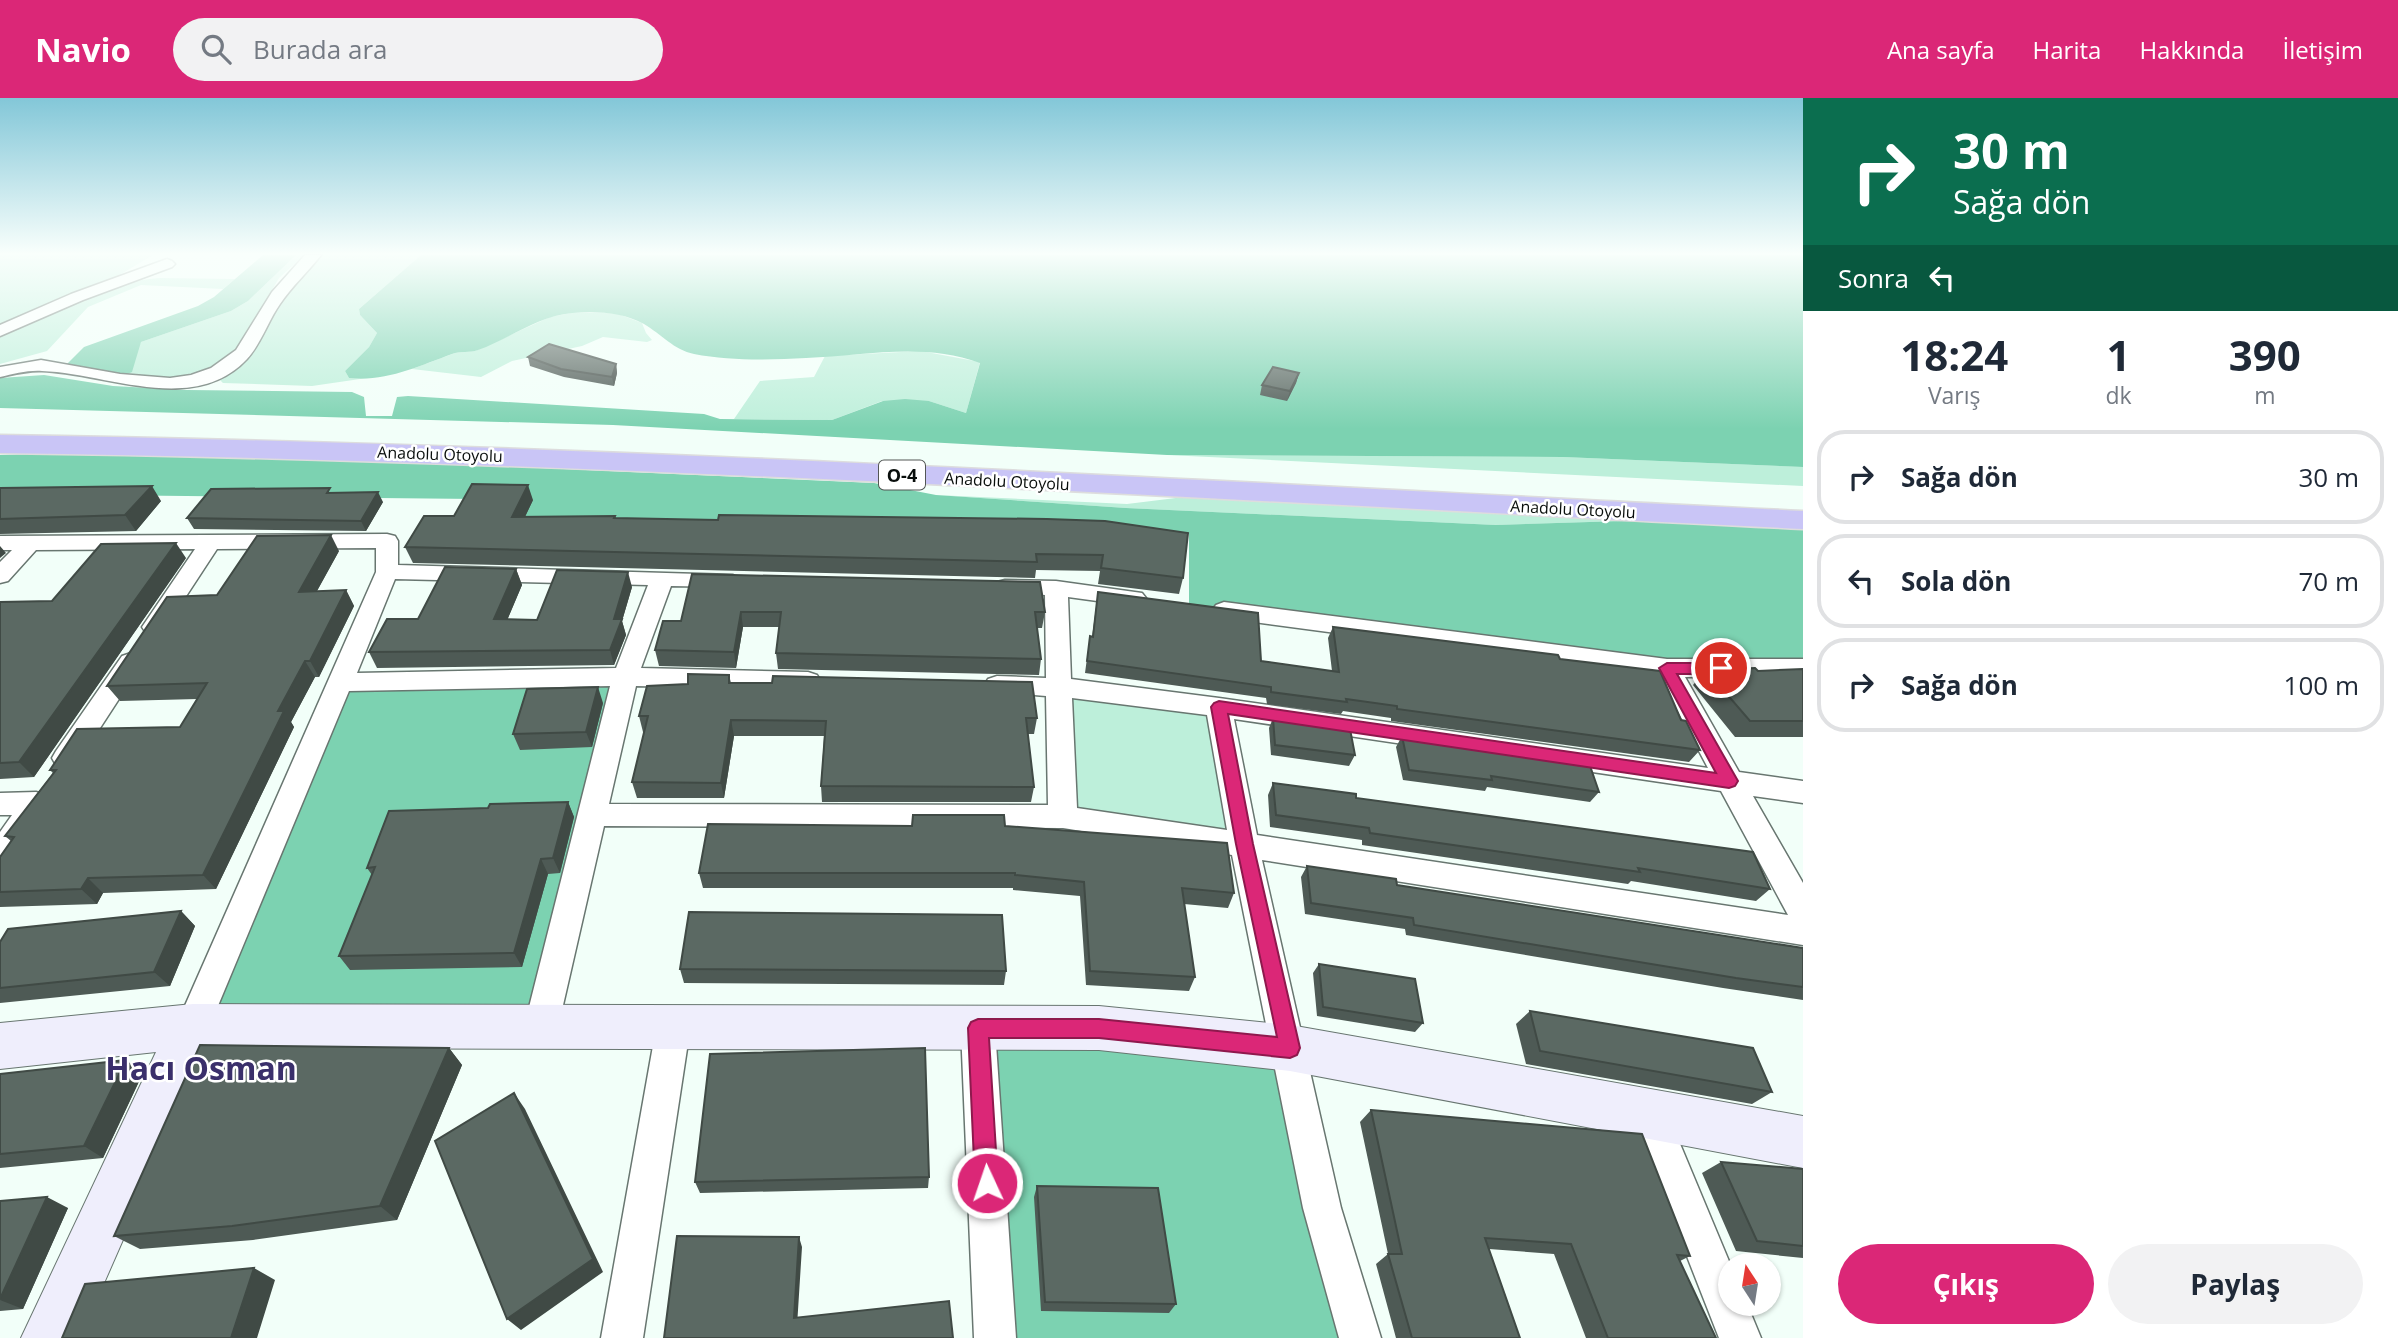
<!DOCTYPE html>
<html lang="tr">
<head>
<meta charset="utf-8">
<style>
  body { margin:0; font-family:"Open Sans",sans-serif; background:#f2f2f3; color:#1f2937; height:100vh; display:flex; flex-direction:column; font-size:26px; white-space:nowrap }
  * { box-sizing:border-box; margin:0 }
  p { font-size:23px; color:#747a83 }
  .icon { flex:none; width:38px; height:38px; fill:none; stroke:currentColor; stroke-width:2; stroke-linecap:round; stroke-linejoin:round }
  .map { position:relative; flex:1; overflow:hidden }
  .details { display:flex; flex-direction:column; background:#fff; width:595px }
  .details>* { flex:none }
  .hud { background:#0b6e4f; color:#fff; overflow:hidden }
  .needle { width:46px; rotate:348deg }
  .controls { position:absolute; left:1718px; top:1155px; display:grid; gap:14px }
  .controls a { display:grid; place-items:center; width:63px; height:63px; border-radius:50%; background:#fff; box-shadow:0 2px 5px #0004; font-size:35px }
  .pin { position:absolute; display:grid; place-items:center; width:60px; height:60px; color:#fff; margin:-30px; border:4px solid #fff; border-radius:50%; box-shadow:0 2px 7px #0007 }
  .me { position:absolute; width:77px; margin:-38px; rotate:357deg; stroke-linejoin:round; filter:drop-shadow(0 0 5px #0008) }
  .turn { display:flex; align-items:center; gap:24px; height:147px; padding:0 35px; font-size:32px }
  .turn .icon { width:91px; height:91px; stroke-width:2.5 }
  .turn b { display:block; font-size:49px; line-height:60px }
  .then { display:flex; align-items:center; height:66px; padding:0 35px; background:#0003; gap:14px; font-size:26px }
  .eta { display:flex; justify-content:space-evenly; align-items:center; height:119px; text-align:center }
  .eta b { font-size:42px; font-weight:700; line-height:49px }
  .action { display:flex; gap:14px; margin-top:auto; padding:14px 35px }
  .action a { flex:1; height:80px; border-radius:42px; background:#db2777; color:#fff; font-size:28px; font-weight:700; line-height:80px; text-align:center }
  .action a+a { background:#f2f2f3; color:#1f2937 }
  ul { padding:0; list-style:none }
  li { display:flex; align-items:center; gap:21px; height:94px; margin:0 14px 10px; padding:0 21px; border:4px solid #e0e1e3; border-radius:28px }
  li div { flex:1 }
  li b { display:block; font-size:26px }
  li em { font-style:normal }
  header { display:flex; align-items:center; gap:42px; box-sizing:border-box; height:98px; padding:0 35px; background:#db2777; color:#fff }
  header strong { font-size:33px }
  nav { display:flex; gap:38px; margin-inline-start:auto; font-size:24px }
  .search { width:490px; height:63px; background:#f2f2f3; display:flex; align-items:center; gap:18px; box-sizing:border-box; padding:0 24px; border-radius:38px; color:#747a83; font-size:26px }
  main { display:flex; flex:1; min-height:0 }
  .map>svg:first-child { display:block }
  .green { fill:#bdefda }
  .forest { fill:#7cd2b1 }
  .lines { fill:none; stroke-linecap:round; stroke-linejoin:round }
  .street-casing { stroke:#687670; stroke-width:3 }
  .secondary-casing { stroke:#687670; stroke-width:2 }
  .highway-casing { stroke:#ddd; stroke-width:3 }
  .street { fill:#fff; fill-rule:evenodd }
  .secondary { fill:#efeefc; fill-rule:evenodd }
  .highway { fill:#c9c5f6; fill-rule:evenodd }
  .wall { fill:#4e5a55 }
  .shaded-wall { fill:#404a45 }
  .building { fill:#5b6963; stroke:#404a45; stroke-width:2 }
  .route { fill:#db2777; stroke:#8e194d; stroke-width:2 }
  .labels { text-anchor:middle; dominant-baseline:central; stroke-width:5; stroke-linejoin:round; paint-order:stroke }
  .far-street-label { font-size:16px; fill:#090e0c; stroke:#fff }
  .shield { fill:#fff; stroke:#535655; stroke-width:2 }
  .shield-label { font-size:18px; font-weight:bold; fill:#090e0c }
  .near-district-label { font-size:32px; font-weight:bold; fill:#3a2f6b; stroke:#fff }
</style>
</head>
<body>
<header>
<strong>Navio</strong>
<div class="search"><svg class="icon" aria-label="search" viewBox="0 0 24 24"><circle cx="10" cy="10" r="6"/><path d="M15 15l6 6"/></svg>Burada ara</div>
<nav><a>Ana sayfa</a><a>Harita</a><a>Hakkında</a><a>İletişim</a></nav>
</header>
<main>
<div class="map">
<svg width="1803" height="1240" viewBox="0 0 1803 1240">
  <rect width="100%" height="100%" fill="#f2fff9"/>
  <path class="green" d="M 0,157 L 153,157 L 111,182 L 0,228 Z
    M 296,157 L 304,157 L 279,180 L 235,256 L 220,267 L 176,280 L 125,277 L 141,244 L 231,213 L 248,203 Z
    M 320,157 L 421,157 L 359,211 L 360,217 L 377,235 L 369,249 L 345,273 L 349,280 L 360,281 L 312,288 L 223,285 L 218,280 L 256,250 L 257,242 L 284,196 Z
    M 160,180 L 235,181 L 223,191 L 141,187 L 88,209 L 47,253 L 0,266 L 0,238 C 53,219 102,183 160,180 Z
    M 571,215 L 616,215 L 642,225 L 646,235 L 652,242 L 647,244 L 603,239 L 582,248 L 512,263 L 481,279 L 412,271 L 455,255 L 475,253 L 550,219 Z
    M 921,253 L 980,264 L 966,315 L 929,303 L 882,303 L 832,322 L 734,321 L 760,283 L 814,279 L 825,258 Z
    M 1167,357 L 1563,359 L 1803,369 L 1803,388 Z
    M 936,397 L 1127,406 L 1184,399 L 1655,422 L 1496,427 L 1126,410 Z
    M 1060,589 L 1219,609 L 1244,745 L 1063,719 Z"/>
  <path class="forest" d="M 263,157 L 296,157 L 248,203 L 231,213 L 141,244 L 132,274 L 125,277 L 66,267 L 84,249 L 198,208 L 214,199 Z
    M 421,157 L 1803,157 L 1803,369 L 1563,359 L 1167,357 L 613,327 L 0,310 L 0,280 L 44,277 L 113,288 L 187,292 L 352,294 L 364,299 L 366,318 L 392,318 L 397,299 L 408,298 L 704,316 L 720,321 L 832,322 L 883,303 L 905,301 L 929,303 L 966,315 L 980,265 C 923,244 864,258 806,260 C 770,262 730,263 694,256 C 674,252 661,236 644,226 C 623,214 595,213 572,215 C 538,218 509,241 478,252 C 470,255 460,253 452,256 C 419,268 386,284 349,280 L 345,273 L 369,249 L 377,235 L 360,217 L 359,211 Z
    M 35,356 L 363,362 L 874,385 L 936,397 L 1126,410 L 1496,427 L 1655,422 L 1803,432 L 1803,570 L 1667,570 L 1189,507 L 1189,436 L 524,420 L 477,401 L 0,396 L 0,357 Z
    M 625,579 L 541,929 L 193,928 L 341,584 Z
    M 978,931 L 1290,950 L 1360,1240 L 995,1240 Z"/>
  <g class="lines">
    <g class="street-casing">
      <path id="street" d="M 305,157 L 321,157 C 308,174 292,188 280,206 C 268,223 261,246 247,261 C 194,318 106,275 42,273 C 28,272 14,276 0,279 L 0,269 L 41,262 L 120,276 L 170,280 L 191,277 L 211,270 L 236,252 L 272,194 Z
        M 167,161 L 172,163 L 175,166 L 172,169 L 83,202 L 0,238 L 0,227 L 71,196 Z
        M 387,436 L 395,438 L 398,443 L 398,467 L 733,477 L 736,482 L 733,487 L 725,489 L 671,488 L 641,570 L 808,574 L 817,577 L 821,583 L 817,589 L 808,592 L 636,588 L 609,706 L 1048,707 L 1046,598 L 988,593 L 984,587 L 988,581 L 997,578 L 1046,580 L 1045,497 L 997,494 L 993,489 L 997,484 L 1005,482 L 1056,483 L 1142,495 L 1146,500 L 1142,505 L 1134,508 L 1068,499 L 1071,581 L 1219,600 L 1708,670 L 1659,578 L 1224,520 L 1216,517 L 1212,512 L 1216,507 L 1224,504 L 1667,561 L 1803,561 L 1803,579 L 1685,579 L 1739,674 L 1803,683 L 1803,705 L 1753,698 L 1803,785 L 1803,847 L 1262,762 L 1341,1110 L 1381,1240 L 1339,1240 L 1303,1110 L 1232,757 L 1063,730 L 604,728 L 558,929 L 553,940 L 541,945 L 529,940 L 524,929 L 610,588 L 349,593 L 205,939 L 193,944 L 181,939 L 176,928 L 376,474 L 376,450 L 217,451 L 162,535 L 154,537 L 146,535 L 142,529 L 195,451 L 36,452 L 8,483 L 0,485 L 0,464 L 12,452 L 0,452 L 0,438 ZM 395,481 L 648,487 L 616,570 L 357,575 ZM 1072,600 L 1207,617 L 1227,732 L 1077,710 ZM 1234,621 L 1721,693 L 1788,817 L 1257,737 Z
        M 131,555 L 140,558 L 143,564 L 76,667 L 66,670 L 56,667 L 52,660 L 56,653 L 122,558 Z
        M 36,694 L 46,697 L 50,705 L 10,766 L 0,769 L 0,734 L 12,717 L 0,717 L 0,695 Z
        M 673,915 L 685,920 L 690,931 L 643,1240 L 601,1240 L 656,931 L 661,920 Z
        M 978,915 L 990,920 L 995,931 L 1016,1240 L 974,1240 L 961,931 L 966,920 Z
        M 1650,1000 L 1663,1005 L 1731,1168 L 1731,1206 L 1747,1206 L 1761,1240 L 1719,1240 L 1632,1018 L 1637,1005 Z"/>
    </g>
    <g class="secondary-casing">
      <path id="secondary" d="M 193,906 L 1099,908 L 1290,927 L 1803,1018 L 1803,1070 L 1290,973 L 1099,952 L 207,950 L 80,1240 L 21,1240 L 156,954 L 0,971 L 0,925 Z"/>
    </g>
    <g class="highway-casing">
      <path id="highway" d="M 0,337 C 601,346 1202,383 1803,413 L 1803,431 C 1202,401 601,363 0,355 Z"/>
    </g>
    <use href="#street" class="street"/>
    <use href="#secondary" class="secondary"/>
    <use href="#highway" class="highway"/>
  </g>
  <path class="wall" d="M 528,259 L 616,266 L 617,275 L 614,288 L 564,279 L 530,268 Z
    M 1299,275 L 1296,285 L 1287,303 L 1260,297 L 1262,287 Z
    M 0,390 L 161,403 L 136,433 L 0,436 Z
    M 332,395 L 383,404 L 366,433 L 194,431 L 187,420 Z
    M 533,402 L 525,419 L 615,418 L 616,420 L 718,422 L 1047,421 L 1183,480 L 1179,496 L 1098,486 L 1100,473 L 1036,472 L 1035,480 L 413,465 L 405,449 L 454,418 Z
    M 339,453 L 317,493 L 346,492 L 354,508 L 319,579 L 315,579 L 291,624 L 294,629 L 216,791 L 103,795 L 97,806 L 0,809 L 0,759 L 11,743 L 5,738 L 53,675 L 50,672 L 180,629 L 197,601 L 120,603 L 107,588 L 217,497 Z
    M 186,460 L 34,679 L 0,681 L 0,504 L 52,503 Z
    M 516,471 L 522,487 L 507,522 L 537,522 L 632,489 L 622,523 L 626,537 L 614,567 L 377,570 L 369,554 L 418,521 Z
    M 692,476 L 1045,514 L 1042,530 L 1037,530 L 1041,561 L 1039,577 L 778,571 L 776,555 L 779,529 L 743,529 L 736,570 L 659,568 L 655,552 L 681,523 Z
    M 1098,494 L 1261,563 L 1332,573 L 1328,540 L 1333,529 L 1560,561 L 1681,622 L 1700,652 L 1689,664 L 1391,623 L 1391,620 L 1343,613 L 1341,616 L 1267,606 L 1266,600 L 1085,575 L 1090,538 L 1092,539 Z
    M 1803,571 L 1803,639 L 1735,639 L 1693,587 L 1706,572 L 1758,573 Z
    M 729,577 L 731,585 L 1037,620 L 1034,636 L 1028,636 L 1034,689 L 1031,704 L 822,704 L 821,688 L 824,638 L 734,638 L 724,700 L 637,700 L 632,684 L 644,634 L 643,634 L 639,618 L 688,586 Z
    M 603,605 L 592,649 L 520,652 L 513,636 Z
    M 1273,620 L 1355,657 L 1349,668 L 1271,657 L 1269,630 Z
    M 1402,638 L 1599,694 L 1590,704 L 1487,689 L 1485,693 L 1403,682 L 1396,649 Z
    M 1273,685 L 1356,700 L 1770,791 L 1756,803 L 1631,783 L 1628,786 L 1362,747 L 1362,742 L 1270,729 L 1268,697 Z
    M 568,704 L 574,719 L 560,775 L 548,776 L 522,869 L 350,872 L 339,858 L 372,777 L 367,770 L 488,710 Z
    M 912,728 L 1005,728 L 1234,795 L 1228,810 L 1184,806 L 1195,879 L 1189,893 L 1086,887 L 1080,798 L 1013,792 L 1013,790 L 703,790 L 699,775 Z
    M 1307,768 L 1397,787 L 1803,850 L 1803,902 L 1723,890 L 1406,837 L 1405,831 L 1305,816 L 1301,779 Z
    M 181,813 L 195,828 L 170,888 L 0,905 L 0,844 Z
    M 1319,866 L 1423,925 L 1415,934 L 1317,918 L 1313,875 Z
    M 680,871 L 1006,873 L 1004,887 L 684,885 Z
    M 1530,913 L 1772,994 L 1752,1006 L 1526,966 L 1516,926 Z
    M 449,950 L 462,967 L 397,1122 L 253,1142 L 140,1151 L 114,1138 Z
    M 143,975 L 103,1060 L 0,1070 L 0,976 Z
    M 1371,1012 L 1690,1158 L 1680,1163 L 1716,1240 L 1586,1240 L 1554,1156 L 1489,1151 L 1520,1240 L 1396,1240 L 1376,1166 L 1388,1156 L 1360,1024 Z
    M 1721,1064 L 1803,1071 L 1803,1160 L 1736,1153 L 1702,1075 Z
    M 929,1079 L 928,1090 L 700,1095 L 695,1084 Z
    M 1037,1088 L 1176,1206 L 1169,1215 L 1041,1213 L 1034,1099 Z
    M 0,1103 L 68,1110 L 23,1211 L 0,1213 Z"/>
  <path class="shaded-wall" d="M 616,266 L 617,275 L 614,288 L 612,279 Z
    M 1299,275 L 1296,285 L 1287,303 L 1290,293 Z
    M 528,387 L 533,402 L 517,435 L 512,419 Z
    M 152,388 L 161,403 L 136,433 L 125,417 Z
    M 378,394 L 383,404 L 366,433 L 361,423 Z
    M 331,437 L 339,453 L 308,509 L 299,494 Z
    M 176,445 L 186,460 L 34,679 L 19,664 Z
    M 0,448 L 6,455 L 0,460 Z
    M 516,471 L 522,487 L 501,537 L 494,521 Z
    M 628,474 L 632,489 L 622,523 L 626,537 L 614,567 L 610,552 L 614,521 Z
    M 346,492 L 354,508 L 319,579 L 310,563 Z
    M 741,514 L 743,529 L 736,570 L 734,554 Z
    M 305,563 L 315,579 L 291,624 L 294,629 L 216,791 L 203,777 L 278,613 Z
    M 598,589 L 603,605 L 592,649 L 586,634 Z
    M 731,622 L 734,638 L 724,700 L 721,685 Z
    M 568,704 L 574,719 L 560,775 L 553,760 Z
    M 541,761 L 548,776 L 522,869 L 514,855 Z
    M 88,780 L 103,795 L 97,806 L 81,791 Z
    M 181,813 L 195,828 L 170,888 L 154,874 Z
    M 449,950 L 462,967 L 397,1122 L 380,1108 Z
    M 126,962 L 143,975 L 103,1060 L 84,1048 Z
    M 514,995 L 525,1011 L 603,1174 L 521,1232 L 507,1221 Z
    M 47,1099 L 68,1110 L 23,1211 L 0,1202 Z
    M 799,1139 L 802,1149 L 797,1228 L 794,1220 Z
    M 254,1170 L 275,1182 L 257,1240 L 231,1240 Z"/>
  <path class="building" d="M 549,246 L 616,266 L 612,279 L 561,271 L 528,259 Z
    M 1273,269 L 1299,275 L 1290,293 L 1262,287 Z
    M 472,386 L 528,387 L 512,419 L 615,418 L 614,420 L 718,422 L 719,417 L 1047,421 L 1105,423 L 1188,435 L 1183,480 L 1101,470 L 1103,457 L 1036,456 L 1037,464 L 405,449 L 424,418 L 454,418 Z
    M 152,388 L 125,417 L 0,421 L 0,390 Z
    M 330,390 L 327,395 L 378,394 L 361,423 L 187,420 L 211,391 Z
    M 331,437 L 299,494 L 346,492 L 310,563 L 305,563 L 278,613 L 284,613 L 203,777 L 88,780 L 81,791 L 0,794 L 0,759 L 14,739 L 5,738 L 56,672 L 50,672 L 77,631 L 180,629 L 207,585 L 107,588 L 167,499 L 217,497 L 257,438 Z
    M 176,445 L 19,664 L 0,665 L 0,504 L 52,503 L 101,446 Z
    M 445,469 L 516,471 L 494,521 L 537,522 L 557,472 L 628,474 L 614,521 L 622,521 L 610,552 L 369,554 L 387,521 L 418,521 Z
    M 692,476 L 1040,484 L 1045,514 L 1035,514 L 1041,561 L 776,555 L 781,514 L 741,514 L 734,554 L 655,552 L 663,523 L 681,523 Z
    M 1098,494 L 1258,515 L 1261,563 L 1339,574 L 1333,529 L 1558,557 L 1560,561 L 1660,573 L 1681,622 L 1686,623 L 1700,652 L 1397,611 L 1397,608 L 1346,601 L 1347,604 L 1271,594 L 1271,589 L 1087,563 L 1090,538 L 1093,539 Z
    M 1755,570 L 1758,573 L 1803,571 L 1803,623 L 1750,623 L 1706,572 Z
    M 688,576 L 729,577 L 729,585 L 772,585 L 773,578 L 1032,584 L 1037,620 L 1026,620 L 1034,689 L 821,688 L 826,623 L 731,622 L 721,685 L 632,684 L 648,618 L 639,618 L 647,588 L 688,586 Z
    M 598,589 L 586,634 L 513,636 L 527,591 Z
    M 1273,620 L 1350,631 L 1355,657 L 1275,647 Z
    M 1402,638 L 1589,665 L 1599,694 L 1491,678 L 1492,682 L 1409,672 Z
    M 1273,685 L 1356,696 L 1356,700 L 1753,754 L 1770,791 L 1638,770 L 1640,774 L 1370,735 L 1369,730 L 1276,717 Z
    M 568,704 L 553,760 L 541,761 L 514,855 L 339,858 L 375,769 L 367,770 L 389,713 L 488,710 L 490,706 Z
    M 913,717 L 1004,717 L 1005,728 L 1227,745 L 1234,795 L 1182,790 L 1195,879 L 1090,873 L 1084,784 L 1015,777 L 1015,775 L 699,775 L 708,726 L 912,728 Z
    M 1307,768 L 1396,781 L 1397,787 L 1803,850 L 1803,889 L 1736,880 L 1414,827 L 1413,820 L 1311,805 Z
    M 181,813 L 154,874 L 0,890 L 0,844 L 8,831 Z
    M 689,814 L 1002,817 L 1006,873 L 680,871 Z
    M 1319,866 L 1415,881 L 1423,925 L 1323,909 Z
    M 1530,913 L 1753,950 L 1772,994 L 1540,953 Z
    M 200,947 L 449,950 L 380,1108 L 232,1128 L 114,1138 Z
    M 925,950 L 929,1079 L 695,1084 L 710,956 Z
    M 126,962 L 84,1048 L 0,1056 L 0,976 Z
    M 514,995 L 593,1161 L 507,1221 L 435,1043 Z
    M 1371,1012 L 1642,1036 L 1690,1158 L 1677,1157 L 1716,1240 L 1608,1240 L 1571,1146 L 1485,1140 L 1520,1240 L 1412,1240 L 1388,1156 L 1402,1156 Z
    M 1721,1064 L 1803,1071 L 1803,1148 L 1757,1143 Z
    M 1037,1088 L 1158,1090 L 1176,1206 L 1045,1204 Z
    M 47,1099 L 0,1201 L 0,1103 Z
    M 677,1138 L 799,1139 L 794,1220 L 949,1203 L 953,1240 L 664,1240 Z
    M 254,1170 L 231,1240 L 62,1240 L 85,1186 Z"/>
  <linearGradient id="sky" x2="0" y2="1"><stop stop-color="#83c7d8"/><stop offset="0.47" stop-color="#f9fffc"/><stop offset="1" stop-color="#f9fffc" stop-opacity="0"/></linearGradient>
  <rect width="1803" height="331" fill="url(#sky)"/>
  <path class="route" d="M 1667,565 L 1721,565 L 1729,570 L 1721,576 L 1677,576 L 1738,683 L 1735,688 L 1729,690 L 1228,616 L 1253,746 L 1300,950 L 1297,957 L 1290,960 L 1099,940 L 989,940 L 998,1085 L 995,1093 L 987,1097 L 979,1093 L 975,1085 L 968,930 L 971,924 L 978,921 L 1099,921 L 1277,939 L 1236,746 L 1211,609 L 1214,605 L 1219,603 L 1716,675 L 1659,570 Z"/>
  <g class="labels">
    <g class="far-street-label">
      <text transform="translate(440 356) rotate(2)">Anadolu Otoyolu</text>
      <text transform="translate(1007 383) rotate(3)">Anadolu Otoyolu</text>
      <text transform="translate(1573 411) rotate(3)">Anadolu Otoyolu</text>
    </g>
    <rect class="shield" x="879" y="362.5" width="46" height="29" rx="5"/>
    <g class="shield-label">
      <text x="902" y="377">O-4</text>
    </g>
    <g class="near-district-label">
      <text x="201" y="969">Hacı Osman</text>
    </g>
  </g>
</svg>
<div class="controls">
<a><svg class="needle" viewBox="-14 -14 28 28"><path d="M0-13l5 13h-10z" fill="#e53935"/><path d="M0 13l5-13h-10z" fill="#747a83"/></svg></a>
</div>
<div class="pin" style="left:1721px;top:570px;background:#d93025"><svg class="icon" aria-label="arrive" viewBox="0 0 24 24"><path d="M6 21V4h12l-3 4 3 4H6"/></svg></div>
<svg class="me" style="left:987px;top:1085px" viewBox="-20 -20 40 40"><circle r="17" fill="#db2777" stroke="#fff" stroke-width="3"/><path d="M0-11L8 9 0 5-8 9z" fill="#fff"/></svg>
</div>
<section class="details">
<div class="hud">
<div class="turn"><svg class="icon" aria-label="right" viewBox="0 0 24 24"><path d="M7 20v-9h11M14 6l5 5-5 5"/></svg><div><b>30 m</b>Sağa dön</div></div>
<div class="then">Sonra<svg class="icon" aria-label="left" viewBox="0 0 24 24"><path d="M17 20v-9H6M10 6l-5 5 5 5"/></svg></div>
</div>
<div class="eta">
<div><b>18:24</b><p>Varış</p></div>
<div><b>1</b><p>dk</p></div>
<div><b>390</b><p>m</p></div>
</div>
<ul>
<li><svg class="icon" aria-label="right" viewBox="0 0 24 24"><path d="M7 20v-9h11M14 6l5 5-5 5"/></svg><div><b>Sağa dön</b></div><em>30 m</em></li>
<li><svg class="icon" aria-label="left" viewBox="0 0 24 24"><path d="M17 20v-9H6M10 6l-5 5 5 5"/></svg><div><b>Sola dön</b></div><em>70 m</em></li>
<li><svg class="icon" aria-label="right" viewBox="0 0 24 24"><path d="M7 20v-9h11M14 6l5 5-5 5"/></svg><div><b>Sağa dön</b></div><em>100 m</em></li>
</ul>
<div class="action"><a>Çıkış</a><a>Paylaş</a></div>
</section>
</main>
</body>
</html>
